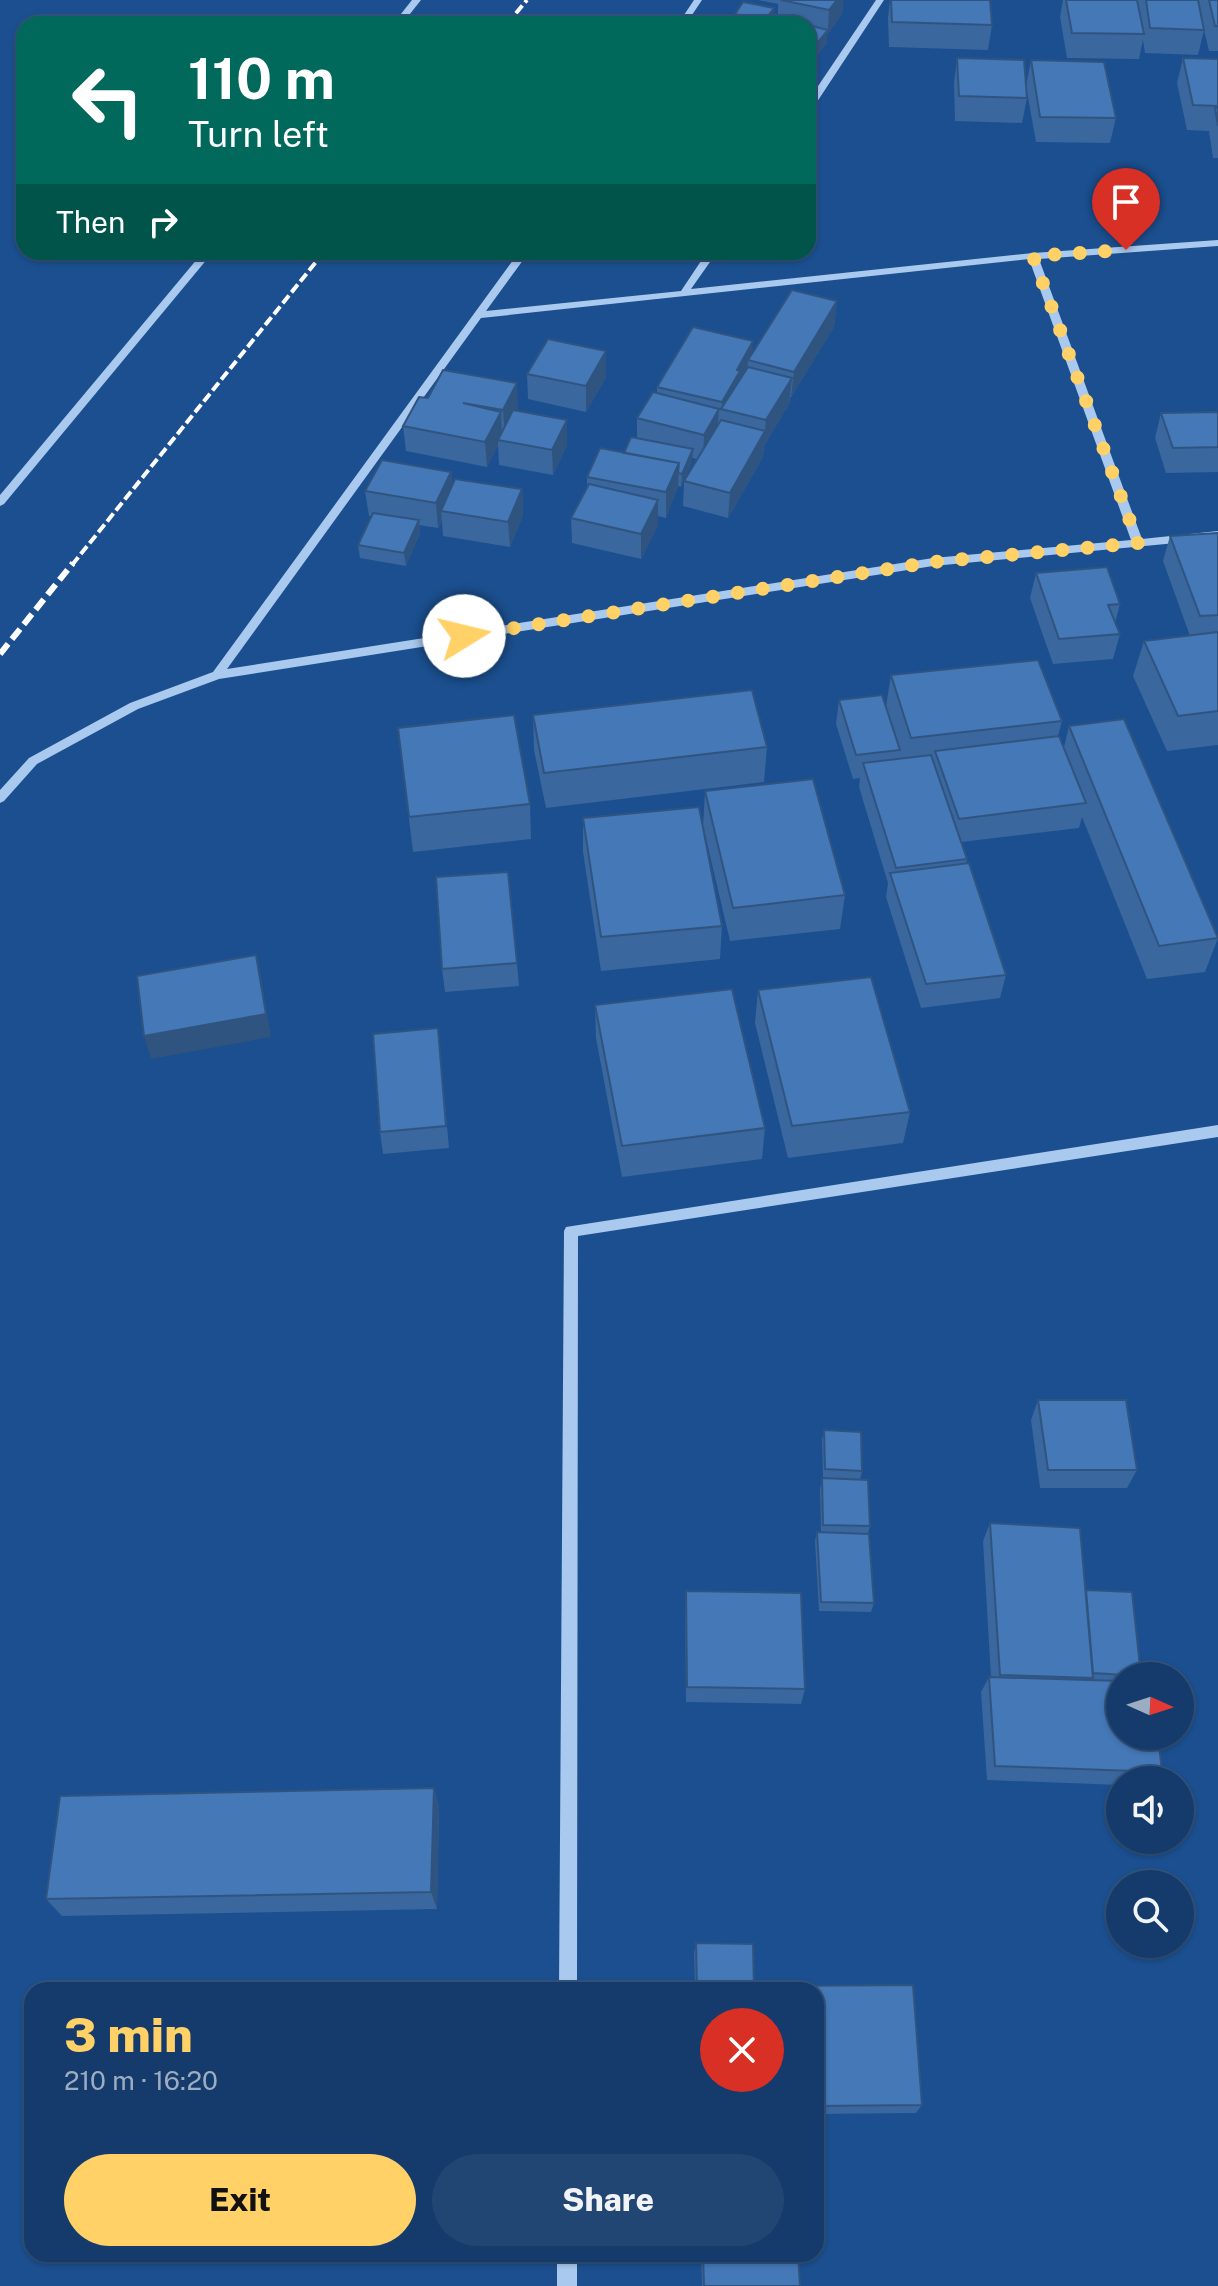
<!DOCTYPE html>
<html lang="en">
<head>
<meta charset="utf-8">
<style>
  body { margin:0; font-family:"Public Sans",sans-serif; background:#214673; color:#f1f3f6; height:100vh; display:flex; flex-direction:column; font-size:30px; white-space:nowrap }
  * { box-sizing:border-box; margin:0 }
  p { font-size:26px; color:#9dadc1 }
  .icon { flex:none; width:44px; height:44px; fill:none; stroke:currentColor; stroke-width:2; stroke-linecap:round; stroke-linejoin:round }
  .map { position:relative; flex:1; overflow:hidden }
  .side { position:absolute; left:24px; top:1982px; width:800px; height:280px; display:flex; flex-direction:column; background:#143b6b; border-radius:24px; box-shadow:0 2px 6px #0004,0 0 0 2px #33557e }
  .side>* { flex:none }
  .top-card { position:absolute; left:16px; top:16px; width:800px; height:244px; border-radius:24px; box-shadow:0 2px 6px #0004,0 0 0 2px #33557e; background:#00695c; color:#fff; overflow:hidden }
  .needle { width:52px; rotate:93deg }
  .tools { position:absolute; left:1106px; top:1662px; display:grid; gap:16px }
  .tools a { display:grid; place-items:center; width:88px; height:88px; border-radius:50%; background:#143b6b; box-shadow:0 2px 6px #0004,0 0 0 2px #33557e; font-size:40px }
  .pin { position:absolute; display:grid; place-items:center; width:68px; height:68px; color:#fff; margin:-82px -34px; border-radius:50% 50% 50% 0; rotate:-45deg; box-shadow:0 0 8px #0007 }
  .pin .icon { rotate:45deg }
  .me { position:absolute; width:88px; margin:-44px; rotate:81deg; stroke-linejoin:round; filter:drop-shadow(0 0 6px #0008) }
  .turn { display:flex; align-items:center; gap:28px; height:168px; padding:0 40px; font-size:36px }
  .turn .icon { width:104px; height:104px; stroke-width:2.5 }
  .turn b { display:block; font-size:56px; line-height:68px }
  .then { display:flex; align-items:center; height:76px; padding:0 40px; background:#0003; gap:16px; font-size:30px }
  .round { display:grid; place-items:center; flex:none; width:84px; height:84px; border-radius:42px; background:#214673 }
  .overview { display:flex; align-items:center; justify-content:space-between; height:136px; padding:0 40px }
  h1 { font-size:48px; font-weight:800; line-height:60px; color:#ffd166 }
  .cta { display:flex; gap:16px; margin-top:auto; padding:16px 40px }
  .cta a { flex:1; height:92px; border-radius:48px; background:#ffd166; color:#111; font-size:32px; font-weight:800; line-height:92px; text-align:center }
  .cta a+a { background:#214673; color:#f1f3f6 }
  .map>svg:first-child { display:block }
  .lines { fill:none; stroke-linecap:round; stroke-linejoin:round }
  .minor { fill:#a9c9ee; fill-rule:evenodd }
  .rail-far1 { stroke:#fff; stroke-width:4; stroke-dasharray:10 4; stroke-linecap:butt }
  .rail { stroke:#fff; stroke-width:6; stroke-dasharray:13 6; stroke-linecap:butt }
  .wall { fill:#3a679d }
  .shaded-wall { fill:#305480 }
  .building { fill:#4478b7; stroke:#305480; stroke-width:2 }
  .route { stroke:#ffd166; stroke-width:14; stroke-dasharray:0 25.2 }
</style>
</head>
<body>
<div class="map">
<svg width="1218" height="2286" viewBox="0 0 1218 2286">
  <rect width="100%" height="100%" fill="#1b4f8f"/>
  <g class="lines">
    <path class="minor" d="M 412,0 L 421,0 L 402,24 L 393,24 Z
      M 694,0 L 702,0 L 686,24 L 678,24 Z
      M 876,0 L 884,0 L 813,108 L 808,111 L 808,101 Z
      M 1218,240 L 1218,246 L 1039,259 L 1142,539 L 1218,531 L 1218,539 L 933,566 L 219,679 L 138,709 L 37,764 L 4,801 L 0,803 L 0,790 L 29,758 L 130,703 L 213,672 L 519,252 L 529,252 L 486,311 L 681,291 L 707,252 L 717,252 L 691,289 L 1033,253 ZM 1029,259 L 1131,540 L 933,558 L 227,669 L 481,318 Z
      M 203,252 L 213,252 L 4,504 L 0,506 L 0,495 Z
      M 1218,1125 L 1218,1137 L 578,1236 L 577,1990 L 559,1990 L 564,1231 L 566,1227 Z
      M 557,2254 L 577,2254 L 577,2286 L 557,2286 Z"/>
    <path class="rail-far1" d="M 507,24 L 527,0
      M 72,565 L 324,252"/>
    <path class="rail" d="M 0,654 L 73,563"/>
  </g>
  <path class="wall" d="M 758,0 L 843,0 L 842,14 L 827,35 L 827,43 L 808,66 L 808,24 L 734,24 L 735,14 L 778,17 L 778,4 Z
    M 890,0 L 990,0 L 992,25 L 988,50 L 889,47 L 888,18 Z
    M 1063,0 L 1218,0 L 1218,51 L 1209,51 L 1203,26 L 1204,30 L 1198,55 L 1145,53 L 1143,40 L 1139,59 L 1067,58 L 1060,17 Z
    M 957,58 L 1027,98 L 1022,123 L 955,121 L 954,83 Z
    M 1183,58 L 1218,59 L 1218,158 L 1213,158 L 1209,131 L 1187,130 L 1177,83 Z
    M 1031,60 L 1116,118 L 1110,143 L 1036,142 L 1026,86 Z
    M 837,301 L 834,327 L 791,397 L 790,397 L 789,404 L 764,446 L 763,457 L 728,518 L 683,506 L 684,481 L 697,459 L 692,458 L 692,462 L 681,487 L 678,486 L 666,518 L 658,516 L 658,525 L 641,559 L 572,543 L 571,518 L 587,489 L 587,477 L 624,453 L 637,438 L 637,418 L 657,393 L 657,387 L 752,354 Z
    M 606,351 L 606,377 L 586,412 L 528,399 L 527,374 Z
    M 419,397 L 518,408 L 517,411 L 567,445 L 553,475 L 499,465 L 498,445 L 487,467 L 406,451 L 403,426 Z
    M 1218,412 L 1218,472 L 1166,473 L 1155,438 L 1161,413 Z
    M 451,472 L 452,486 L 522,489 L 523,515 L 510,547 L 443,536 L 442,521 L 438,528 L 419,525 L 420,533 L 406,566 L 360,558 L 358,545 L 372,516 L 369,516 L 365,491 Z
    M 1218,533 L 1218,745 L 1167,751 L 1133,676 L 1144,641 L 1190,636 L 1163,561 L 1170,536 Z
    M 1036,573 L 1120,604 L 1115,623 L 1120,634 L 1113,659 L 1053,664 L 1030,598 Z
    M 891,675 L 1062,721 L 1058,736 L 1064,747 L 1069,726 L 1218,938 L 1205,972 L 1147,979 L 1082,817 L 1079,828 L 961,842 L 967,859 L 966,864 L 1006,975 L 1000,998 L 921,1008 L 886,897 L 888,883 L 859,787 L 860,778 L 853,779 L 836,724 L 839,700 L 886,706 Z
    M 533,715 L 767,747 L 764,782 L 546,808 L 534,750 Z
    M 398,728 L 530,804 L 531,839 L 413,852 Z
    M 705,791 L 845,895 L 840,929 L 730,941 L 703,826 Z
    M 583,818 L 722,926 L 720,959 L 601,971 L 583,852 Z
    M 517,963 L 519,986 L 445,992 L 442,969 Z
    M 758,990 L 910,1112 L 903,1143 L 788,1158 L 755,1023 Z
    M 595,1005 L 765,1128 L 762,1159 L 622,1177 L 596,1038 Z
    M 438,1028 L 449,1148 L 383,1154 L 380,1132 Z
    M 1038,1400 L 1137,1470 L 1127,1488 L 1040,1488 L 1031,1420 Z
    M 824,1430 L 862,1471 L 860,1480 L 870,1526 L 868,1534 L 874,1603 L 871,1612 L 819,1611 L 815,1541 L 817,1532 L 821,1532 L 820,1488 L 823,1478 L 822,1440 Z
    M 990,1523 L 1085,1591 L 1141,1676 L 1120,1676 L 1120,1736 L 1162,1772 L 1156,1780 L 1120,1780 L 1120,1785 L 987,1780 L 981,1692 L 989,1677 L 991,1677 L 983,1541 Z
    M 686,1591 L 805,1689 L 801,1704 L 686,1702 L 685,1608 Z
    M 434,1788 L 439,1807 L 437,1909 L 62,1916 L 46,1899 Z
    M 696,1943 L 754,1990 L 695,1990 L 694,1954 Z
    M 913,1985 L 922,2105 L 916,2113 L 816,2114 L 816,1990 L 776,1990 L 777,1986 Z
    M 701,2254 L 798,2254 L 800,2286 L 702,2286 Z"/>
  <path class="shaded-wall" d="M 837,0 L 843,0 L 842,14 L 827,35 L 827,43 L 813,60 L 814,47 L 828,30 L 829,10 Z
    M 774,8 L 773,21 L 771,24 L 765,24 L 765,20 Z
    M 814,35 L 812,60 L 808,66 L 808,44 Z
    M 837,301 L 834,327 L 791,397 L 794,372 Z
    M 753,341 L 752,361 L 748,360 L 747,374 L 722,409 L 722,402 L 737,370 Z
    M 606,351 L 606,377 L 586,412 L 586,386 Z
    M 792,378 L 789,404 L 764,446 L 763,457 L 728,518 L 730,493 L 765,432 L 766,420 Z
    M 517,383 L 518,408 L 505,436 L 503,410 Z
    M 719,409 L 717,434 L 703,460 L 704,435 Z
    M 501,412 L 502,437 L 498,440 L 498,445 L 487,467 L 485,442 Z
    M 567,420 L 567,445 L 553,475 L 552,450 Z
    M 693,449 L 692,462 L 681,487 L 682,474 Z
    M 679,463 L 678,488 L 666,518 L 666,492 Z
    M 451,472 L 453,498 L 441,511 L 442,521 L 438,528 L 436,503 Z
    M 522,489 L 523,515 L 510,547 L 508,522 Z
    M 658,500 L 658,525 L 641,559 L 641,534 Z
    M 419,520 L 420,533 L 406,566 L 404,553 Z
    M 256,955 L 261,978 L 271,1037 L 151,1059 L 144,1036 Z
    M 434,1788 L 439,1807 L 437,1909 L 431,1892 Z"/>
  <path class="building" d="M 781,0 L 837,0 L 829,10 Z
    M 891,0 L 990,0 L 992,25 L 892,22 Z
    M 1066,0 L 1137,0 L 1144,34 L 1072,33 Z
    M 1146,0 L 1198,0 L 1204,30 L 1150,28 Z
    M 1209,0 L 1218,0 L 1218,26 L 1215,26 Z
    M 743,2 L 774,8 L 765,20 L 735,14 Z
    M 774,16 L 805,24 L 767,24 Z
    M 808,25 L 828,30 L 814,47 L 814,35 L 808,34 Z
    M 808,34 L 814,35 L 808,44 Z
    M 957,58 L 1024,60 L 1027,98 L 959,96 Z
    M 1183,58 L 1218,59 L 1218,106 L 1193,105 Z
    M 1031,60 L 1104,62 L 1116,118 L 1040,117 Z
    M 1215,108 L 1218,108 L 1218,126 Z
    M 792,290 L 837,301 L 794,372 L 748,360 Z
    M 693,327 L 753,341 L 737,370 L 740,371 L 722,402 L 657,387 Z
    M 548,339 L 606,351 L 586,386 L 527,374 Z
    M 748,367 L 792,378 L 766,420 L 721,409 Z
    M 443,370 L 517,383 L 503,410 L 463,403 L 501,412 L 485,442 L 403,426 L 419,397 L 428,398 Z
    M 653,392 L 719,409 L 704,435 L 637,418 Z
    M 513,410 L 567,420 L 552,450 L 498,440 Z
    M 1218,412 L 1218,447 L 1173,448 L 1161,413 Z
    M 721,420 L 765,431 L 730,493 L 684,481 Z
    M 631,437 L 693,449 L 682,474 L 678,473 L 679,463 L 624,453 Z
    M 600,448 L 679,463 L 666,492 L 587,477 Z
    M 382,460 L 451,472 L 436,503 L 365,491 Z
    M 455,479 L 522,489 L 508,522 L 441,511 Z
    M 589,484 L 658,500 L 641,534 L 571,518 Z
    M 373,513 L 419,520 L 404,553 L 358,545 Z
    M 1218,533 L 1218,615 L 1200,616 L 1170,536 Z
    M 1107,567 L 1120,604 L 1108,605 L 1120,634 L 1059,639 L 1036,573 Z
    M 1218,632 L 1218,711 L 1178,716 L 1144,641 Z
    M 1038,660 L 1062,721 L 911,738 L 891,675 Z
    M 752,690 L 767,747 L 544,773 L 533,715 Z
    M 882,695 L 900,750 L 856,755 L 839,700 Z
    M 514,715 L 530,804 L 409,817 L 398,728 Z
    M 1124,719 L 1218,938 L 1159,946 L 1069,726 Z
    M 1059,736 L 1086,803 L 959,819 L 935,751 Z
    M 931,755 L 967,859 L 896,868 L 863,763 Z
    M 813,779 L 845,895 L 733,908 L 705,791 Z
    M 699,807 L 722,926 L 601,937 L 583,818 Z
    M 969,863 L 1006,975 L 926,984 L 890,873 Z
    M 508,872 L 517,963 L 442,969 L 436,877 Z
    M 256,955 L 266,1014 L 144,1036 L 137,976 Z
    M 871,977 L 910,1112 L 792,1126 L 758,990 Z
    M 732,989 L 765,1128 L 622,1146 L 595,1005 Z
    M 438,1028 L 446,1126 L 380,1132 L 373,1034 Z
    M 1038,1400 L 1126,1400 L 1137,1470 L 1048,1470 Z
    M 824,1430 L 861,1432 L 862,1471 L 825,1469 Z
    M 822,1478 L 868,1480 L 870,1526 L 823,1525 Z
    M 990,1523 L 1080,1528 L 1093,1678 L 1000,1675 Z
    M 817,1532 L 869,1534 L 874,1603 L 821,1602 Z
    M 1086,1590 L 1132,1592 L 1141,1676 L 1093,1673 Z
    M 686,1591 L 801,1593 L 805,1689 L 687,1687 Z
    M 989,1677 L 1120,1681 L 1120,1736 L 1158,1736 L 1162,1772 L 995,1766 Z
    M 434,1788 L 431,1892 L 46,1899 L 60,1796 Z
    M 696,1943 L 753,1944 L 754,1990 L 697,1990 Z
    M 913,1985 L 922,2105 L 816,2106 L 816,1990 L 777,1990 L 777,1986 Z
    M 703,2254 L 798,2254 L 800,2286 L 704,2286 Z"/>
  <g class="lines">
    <path class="route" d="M 464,636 L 933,562 L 1138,543 L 1033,256 L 1126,250"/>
  </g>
</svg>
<div class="tools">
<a><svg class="needle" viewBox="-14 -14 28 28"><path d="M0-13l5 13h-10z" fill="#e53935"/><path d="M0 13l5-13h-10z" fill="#9dadc1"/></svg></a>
<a><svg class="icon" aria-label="sound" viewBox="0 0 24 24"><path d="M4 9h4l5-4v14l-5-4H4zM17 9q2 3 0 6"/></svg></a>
<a><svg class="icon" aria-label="search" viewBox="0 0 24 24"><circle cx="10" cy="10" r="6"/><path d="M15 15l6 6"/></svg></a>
</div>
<div class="pin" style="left:1126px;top:250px;background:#d93025"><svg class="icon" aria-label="arrive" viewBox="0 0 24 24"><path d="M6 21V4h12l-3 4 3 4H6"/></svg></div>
<svg class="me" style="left:464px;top:636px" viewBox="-20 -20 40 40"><circle r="19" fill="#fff"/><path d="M0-13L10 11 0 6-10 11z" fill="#ffd166"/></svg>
<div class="top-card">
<div class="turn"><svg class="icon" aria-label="left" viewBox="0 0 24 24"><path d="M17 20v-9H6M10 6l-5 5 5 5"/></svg><div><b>110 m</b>Turn left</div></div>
<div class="then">Then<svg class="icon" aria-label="right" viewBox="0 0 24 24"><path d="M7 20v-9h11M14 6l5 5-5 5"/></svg></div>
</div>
<section class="side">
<div class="overview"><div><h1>3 min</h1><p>210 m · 16:20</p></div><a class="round" style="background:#d93025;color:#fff"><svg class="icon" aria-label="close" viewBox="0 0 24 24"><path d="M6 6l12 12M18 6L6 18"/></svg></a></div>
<div class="cta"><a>Exit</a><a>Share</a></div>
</section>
</div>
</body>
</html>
